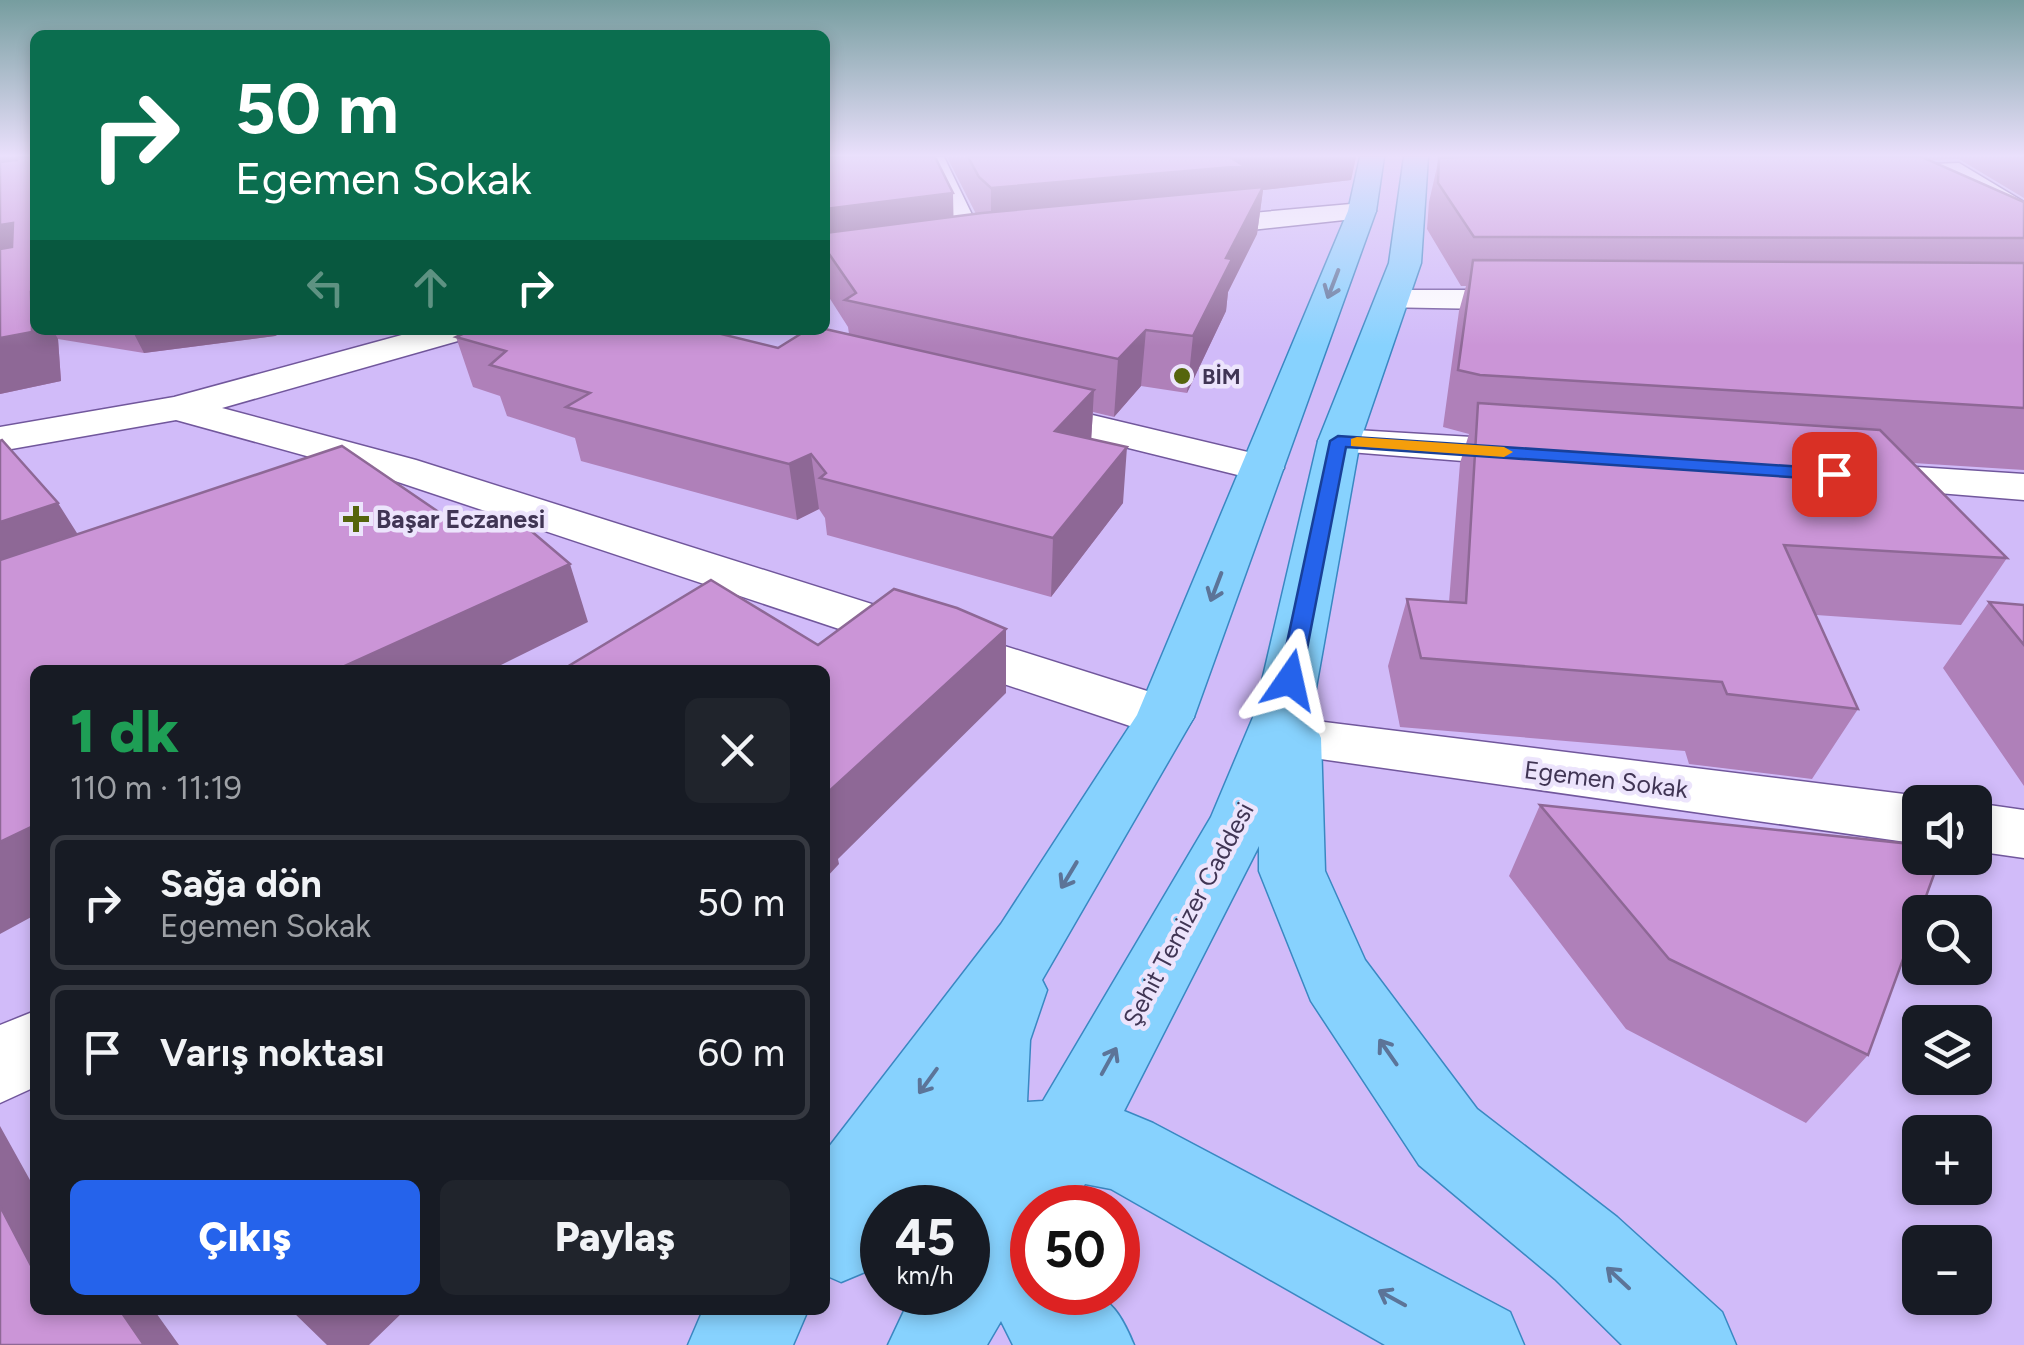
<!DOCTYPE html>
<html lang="tr">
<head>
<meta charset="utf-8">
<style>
  body { margin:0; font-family:Figtree,sans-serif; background:#20242c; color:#f1f3f6; height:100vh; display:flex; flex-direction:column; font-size:38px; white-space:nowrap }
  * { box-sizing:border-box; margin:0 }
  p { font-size:32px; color:#9ea1a6 }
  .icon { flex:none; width:55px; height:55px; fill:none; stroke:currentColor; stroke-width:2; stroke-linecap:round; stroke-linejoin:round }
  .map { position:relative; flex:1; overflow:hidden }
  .panel { position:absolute; left:30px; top:665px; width:800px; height:650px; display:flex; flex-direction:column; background:#171b24; border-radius:15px; box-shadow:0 5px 15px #0003 }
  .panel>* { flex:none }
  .top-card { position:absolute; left:30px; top:30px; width:800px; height:305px; border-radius:15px; box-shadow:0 5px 15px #0003; background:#0b6e4f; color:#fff; overflow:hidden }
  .tools { position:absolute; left:1902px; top:785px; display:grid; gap:20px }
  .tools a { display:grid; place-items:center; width:90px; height:90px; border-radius:15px; background:#171b24; box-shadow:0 5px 15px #0003; font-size:50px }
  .speed { position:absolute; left:860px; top:1185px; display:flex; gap:20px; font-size:50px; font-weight:700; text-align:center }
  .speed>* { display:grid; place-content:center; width:130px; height:130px; border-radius:50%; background:#171b24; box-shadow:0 5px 15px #0003; line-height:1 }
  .speed small { font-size:25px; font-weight:400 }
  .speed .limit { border:15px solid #d22; background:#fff; color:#111 }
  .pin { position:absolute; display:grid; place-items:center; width:85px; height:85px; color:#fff; margin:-42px; border-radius:20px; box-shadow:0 5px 15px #0006 }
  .me { position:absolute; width:110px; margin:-55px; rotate:11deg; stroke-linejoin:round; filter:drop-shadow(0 0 8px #0008) }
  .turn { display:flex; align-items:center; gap:35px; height:210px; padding:0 40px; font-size:45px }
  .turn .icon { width:130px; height:130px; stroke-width:2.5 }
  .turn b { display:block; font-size:70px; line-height:85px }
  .lanes { display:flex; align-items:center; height:95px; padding:0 40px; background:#0003; justify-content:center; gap:50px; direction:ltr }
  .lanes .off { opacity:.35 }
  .round { display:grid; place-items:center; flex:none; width:105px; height:105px; border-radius:15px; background:#20242c }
  .head { display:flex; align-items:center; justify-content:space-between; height:170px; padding:0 40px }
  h1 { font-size:60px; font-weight:800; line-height:75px; color:#1e9e55 }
  .primary-button { display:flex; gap:20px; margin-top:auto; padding:20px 40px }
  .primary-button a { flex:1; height:115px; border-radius:15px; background:#2563eb; color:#fff; font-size:40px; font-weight:800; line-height:115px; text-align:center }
  .primary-button a+a { background:#20242c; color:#f1f3f6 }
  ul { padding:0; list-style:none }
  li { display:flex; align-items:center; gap:30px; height:135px; margin:0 20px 15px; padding:0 20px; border:5px solid #363941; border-radius:15px }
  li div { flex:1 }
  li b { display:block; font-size:38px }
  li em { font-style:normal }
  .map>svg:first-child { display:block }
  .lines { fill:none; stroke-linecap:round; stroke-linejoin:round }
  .minor-casing { stroke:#71579c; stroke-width:3 }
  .major-casing { stroke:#3a88c2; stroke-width:3 }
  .minor { fill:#fff; fill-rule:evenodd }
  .major { fill:#87d2fe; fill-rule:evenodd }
  .wall { fill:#af80b9 }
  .shaded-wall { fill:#8e6896 }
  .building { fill:#cb95d7; stroke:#8e6896; stroke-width:2.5 }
  .oneway { stroke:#5c7498 }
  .route { fill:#2563eb; stroke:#184099; stroke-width:2.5 }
  .slow { fill:#f59e0b }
  .poi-dot { fill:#55650d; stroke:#ece4fc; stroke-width:4 }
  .labels { text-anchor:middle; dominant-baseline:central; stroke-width:9; stroke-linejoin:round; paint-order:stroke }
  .far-poi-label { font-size:22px; font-weight:bold; fill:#403554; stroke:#ece4fc; text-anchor:start }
  .poi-label { font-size:25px; font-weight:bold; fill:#403554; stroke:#ece4fc; text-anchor:start }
  .street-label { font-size:25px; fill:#403554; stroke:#ece4fc }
</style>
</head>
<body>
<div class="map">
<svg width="2024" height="1345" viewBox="0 0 2024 1345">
  <rect width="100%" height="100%" fill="#d1bbf9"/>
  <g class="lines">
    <g class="minor-casing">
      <path id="minor" d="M 919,157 L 944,157 L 977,225 L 997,249 L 993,255 L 971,255 L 950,228 Z
        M 1959,163 L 2024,202 L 2024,223 L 2014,221 L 1953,179 L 1881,182 L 1868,174 L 1881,166 Z
        M 1362,203 L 1376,211 L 1372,217 L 1186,237 L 1176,234 L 1172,228 L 1176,222 L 1186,219 Z
        M 1392,290 L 1536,290 L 1548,293 L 1553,300 L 1548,307 L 1536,310 L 1380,307 L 1375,300 L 1380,293 Z
        M 420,330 L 477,330 L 472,337 L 222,408 L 416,460 L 1185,703 L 1194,717 L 1185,731 L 1165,736 L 1145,731 L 386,478 L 176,420 L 0,451 L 0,427 L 174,397 Z
        M 1021,398 L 1277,459 L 1284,468 L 1277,477 L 1262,481 L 1007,418 L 1001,410 L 1007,402 Z
        M 1339,429 L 1540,441 L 1555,445 L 1561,454 L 1555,463 L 1540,467 L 1324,450 L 1318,441 L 1324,432 Z
        M 1855,463 L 2024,474 L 2024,500 L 1840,485 L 1833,476 L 1840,467 Z
        M 1292,718 L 1920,796 L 1940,802 L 1920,802 L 1920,844 L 1271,752 L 1263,738 L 1271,724 Z
        M 1975,803 L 2024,810 L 2024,858 L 1975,851 Z
        M 35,1011 L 35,1087 L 0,1103 L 0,1025 Z"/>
    </g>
    <g class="major-casing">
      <path id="major" d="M 1360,157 L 1384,157 L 1376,211 L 1194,717 L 1042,980 L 1047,990 L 1030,1040 L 1027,1102 L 1043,1101 L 1211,817 L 1254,715 L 1318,441 L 1389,263 L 1404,157 L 1428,157 L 1421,263 L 1360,441 L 1311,716 L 1321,738 L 1325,871 L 1365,960 L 1477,1109 L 1617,1217 L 1722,1312 L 1736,1345 L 1622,1345 L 1555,1279 L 1419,1165 L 1311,1001 L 1259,871 L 1259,846 L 1124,1111 L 1153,1123 L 1510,1312 L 1524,1345 L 1385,1345 L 1111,1189 L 1085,1184 L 1070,1208 L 1032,1208 L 1032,1292 C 1092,1292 1109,1284 1134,1345 L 1013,1345 L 1001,1321 L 987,1345 L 888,1345 L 913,1292 L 968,1292 L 968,1208 L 953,1208 L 952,1203 L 944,1208 L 882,1208 L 882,1259 L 872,1269 L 841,1282 L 825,1275 L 825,1152 L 1001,924 L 1137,715 L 1348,211 Z
        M 703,1310 L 808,1310 L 793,1345 L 688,1345 Z"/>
    </g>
    <use href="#minor" class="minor"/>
    <use href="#major" class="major"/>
  </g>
  <path class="wall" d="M 0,157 L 35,157 L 35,330 L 287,330 L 275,336 L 144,353 L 58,339 L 61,381 L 0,394 Z
    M 825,157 L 954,217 L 976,214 L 947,157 L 1356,157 L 1351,180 L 1263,190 L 1257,234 L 1228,292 L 1226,311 L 1187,393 L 1141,386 L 1114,417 L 1093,412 L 1091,439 L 1123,503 L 1051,597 L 827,535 L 825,518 L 819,509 L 797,520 L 581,461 L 575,438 L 507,416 L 500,396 L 473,387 L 456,337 L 778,348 L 849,334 L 848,327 L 825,291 Z
    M 1463,157 L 2024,157 L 2024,198 L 1959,159 L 1929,160 L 2024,238 L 2024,470 L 1913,463 L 2007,558 L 1961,625 L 1816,615 L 1858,709 L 1812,779 L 1689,764 L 1685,751 L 1400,727 L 1388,666 L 1407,599 L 1449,602 L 1460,463 L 1469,434 L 1443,427 L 1459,311 L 1466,286 L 1461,286 L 1427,229 L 1429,202 L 1439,158 Z
    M 1989,602 L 2024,605 L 2024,786 L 1943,668 Z
    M 1540,805 L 1868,1055 L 1806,1123 L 1626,1029 L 1509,876 Z"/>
  <path class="shaded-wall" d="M 0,157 L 26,157 L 0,183 Z
    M 1221,157 L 1356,157 L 1351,180 L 1263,190 L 1257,234 L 1228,292 L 1226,311 L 1187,393 L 1193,336 L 991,235 L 991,188 Z
    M 953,193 L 954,240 L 825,248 L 825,209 Z
    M 13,223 L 35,262 L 0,273 L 0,225 Z
    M 31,292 L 35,298 L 35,330 L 53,330 L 58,339 L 61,381 L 0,394 L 0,338 Z
    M 132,330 L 287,330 L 275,336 L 144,353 Z
    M 1146,330 L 1141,386 L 1114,417 L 1118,359 Z
    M 1094,390 L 1091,443 L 1055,431 Z
    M 1127,447 L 1123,503 L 1051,597 L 1053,538 Z
    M 811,454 L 819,509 L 797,520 L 789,464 Z
    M 58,503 L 94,560 L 0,594 L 0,522 Z
    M 570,564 L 588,622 L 491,670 L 336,670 Z
    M 1006,629 L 1006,693 L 838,859 L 839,864 L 825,879 L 825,795 Z
    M 35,825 L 35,915 L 0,934 L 0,842 Z
    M 0,1126 L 35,1189 L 35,1273 L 0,1206 Z
    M 120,1310 L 154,1310 L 179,1345 L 144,1345 Z
    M 291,1310 L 405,1310 L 369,1345 L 327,1345 Z"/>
  <path class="building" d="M 17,157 L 35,157 L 35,292 L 31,292 L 32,332 L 0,338 L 0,249 L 12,247 L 13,223 L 0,225 L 0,162 L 17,160 Z
    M 825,157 L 935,157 L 953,193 L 825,209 Z
    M 968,157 L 1230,157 L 1244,166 L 991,188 L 979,177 Z
    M 1463,157 L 1922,157 L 2024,202 L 2024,238 L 1474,237 L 1438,183 L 1439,158 Z
    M 1263,187 L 1226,258 L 1232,259 L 1193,336 L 1146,330 L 1118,359 L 845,300 L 856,293 L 825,248 L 825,233 L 982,213 Z
    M 1473,260 L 2024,263 L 2024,408 L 1480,375 L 1458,370 Z
    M 825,329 L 1094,390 L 1055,431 L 1127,447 L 1053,538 L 820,478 L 826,473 L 811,454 L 789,464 L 566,407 L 590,393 L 490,365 L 506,351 L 456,337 L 471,330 L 705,330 L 778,348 L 807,330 Z
    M 1478,403 L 1880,430 L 2007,558 L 1784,545 L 1858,709 L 1727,694 L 1722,682 L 1421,658 L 1407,599 L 1466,603 Z
    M 2,440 L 58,503 L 0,522 L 0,441 Z
    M 342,446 L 465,530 L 510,513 L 570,564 L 336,670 L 35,670 L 35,825 L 0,842 L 0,560 Z
    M 711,580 L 818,645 L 894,589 L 957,608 L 1006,629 L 825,795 L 825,670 L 562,670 Z
    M 1989,602 L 2024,605 L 2024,645 Z
    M 1540,805 L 1920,845 L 1920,858 L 1940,858 L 1868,1055 L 1669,959 Z
    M 0,1206 L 35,1273 L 35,1310 L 120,1310 L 144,1345 L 0,1345 Z"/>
  <defs><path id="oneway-shaft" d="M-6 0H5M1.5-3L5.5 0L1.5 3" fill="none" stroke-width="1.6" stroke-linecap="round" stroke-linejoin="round" transform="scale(2.5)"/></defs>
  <g class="oneway">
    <use href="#oneway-shaft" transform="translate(1333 284) rotate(111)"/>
    <use href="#oneway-shaft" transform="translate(1216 587) rotate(111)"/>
    <use href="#oneway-shaft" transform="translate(1069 875) rotate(121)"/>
    <use href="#oneway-shaft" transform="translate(1388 1052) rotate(-125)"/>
    <use href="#oneway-shaft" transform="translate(1109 1061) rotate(-61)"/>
    <use href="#oneway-shaft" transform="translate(928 1081) rotate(126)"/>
    <use href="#oneway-shaft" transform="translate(1618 1278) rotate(-137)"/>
    <use href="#oneway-shaft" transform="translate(1392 1298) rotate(-151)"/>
  </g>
  <linearGradient id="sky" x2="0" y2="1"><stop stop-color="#769d9f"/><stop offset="0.45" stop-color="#eae0fc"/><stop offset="1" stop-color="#eae0fc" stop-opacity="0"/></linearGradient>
  <rect width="2024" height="346" fill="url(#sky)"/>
  <path class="route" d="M 1338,436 L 1834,469 L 1842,474 L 1834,480 L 1346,447 L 1301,680 L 1290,688 L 1279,680 L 1330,441 Z"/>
  <path class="slow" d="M 1357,437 L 1504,447 L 1513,452 L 1504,457 L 1351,446 L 1351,439 Z"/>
  <g class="poi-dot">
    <circle cx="1182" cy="376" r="10"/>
    <path d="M351 504h10v10h10v10h-10v10h-10v-10h-10v-10h10z"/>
  </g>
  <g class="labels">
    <g class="far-poi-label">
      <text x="1202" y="376">BİM</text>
    </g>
    <g class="poi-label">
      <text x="376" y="519">Başar Eczanesi</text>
    </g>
    <g class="street-label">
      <text transform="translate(1606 779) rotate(7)">Egemen Sokak</text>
      <text transform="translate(1188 914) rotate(-62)">Şehit Temizer Caddesi</text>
    </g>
  </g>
</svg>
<div class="tools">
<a><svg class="icon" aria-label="sound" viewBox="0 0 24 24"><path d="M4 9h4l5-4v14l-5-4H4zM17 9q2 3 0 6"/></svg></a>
<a><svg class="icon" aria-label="search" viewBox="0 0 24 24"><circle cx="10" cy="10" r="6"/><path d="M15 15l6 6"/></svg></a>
<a><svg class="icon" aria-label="layers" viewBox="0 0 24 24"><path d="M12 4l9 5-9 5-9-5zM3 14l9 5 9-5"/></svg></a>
<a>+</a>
<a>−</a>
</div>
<div class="speed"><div>45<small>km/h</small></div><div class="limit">50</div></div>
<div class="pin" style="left:1834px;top:474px;background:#d93025"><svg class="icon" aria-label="arrive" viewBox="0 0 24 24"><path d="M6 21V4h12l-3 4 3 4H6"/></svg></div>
<svg class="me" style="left:1290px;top:680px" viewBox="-20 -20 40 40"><path d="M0-17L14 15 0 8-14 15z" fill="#2563eb" stroke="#fff" stroke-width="4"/></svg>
<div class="top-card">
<div class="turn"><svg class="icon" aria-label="right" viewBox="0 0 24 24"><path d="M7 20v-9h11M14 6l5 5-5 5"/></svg><div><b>50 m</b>Egemen Sokak</div></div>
<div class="lanes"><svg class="icon off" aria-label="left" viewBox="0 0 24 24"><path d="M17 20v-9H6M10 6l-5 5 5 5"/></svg><svg class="icon off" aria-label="ahead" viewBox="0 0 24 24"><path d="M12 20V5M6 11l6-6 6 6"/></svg><svg class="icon" aria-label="right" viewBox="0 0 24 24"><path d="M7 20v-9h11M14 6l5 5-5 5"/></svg></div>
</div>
<section class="panel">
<div class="head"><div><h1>1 dk</h1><p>110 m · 11:19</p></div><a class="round"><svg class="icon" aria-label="close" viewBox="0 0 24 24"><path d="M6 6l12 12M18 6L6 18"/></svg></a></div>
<ul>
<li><svg class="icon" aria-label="right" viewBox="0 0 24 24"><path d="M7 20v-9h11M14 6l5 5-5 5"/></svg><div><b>Sağa dön</b><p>Egemen Sokak</p></div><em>50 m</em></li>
<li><svg class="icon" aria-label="arrive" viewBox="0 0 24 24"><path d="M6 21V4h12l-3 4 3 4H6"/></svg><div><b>Varış noktası</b></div><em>60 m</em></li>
</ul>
<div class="primary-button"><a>Çıkış</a><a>Paylaş</a></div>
</section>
</div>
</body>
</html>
